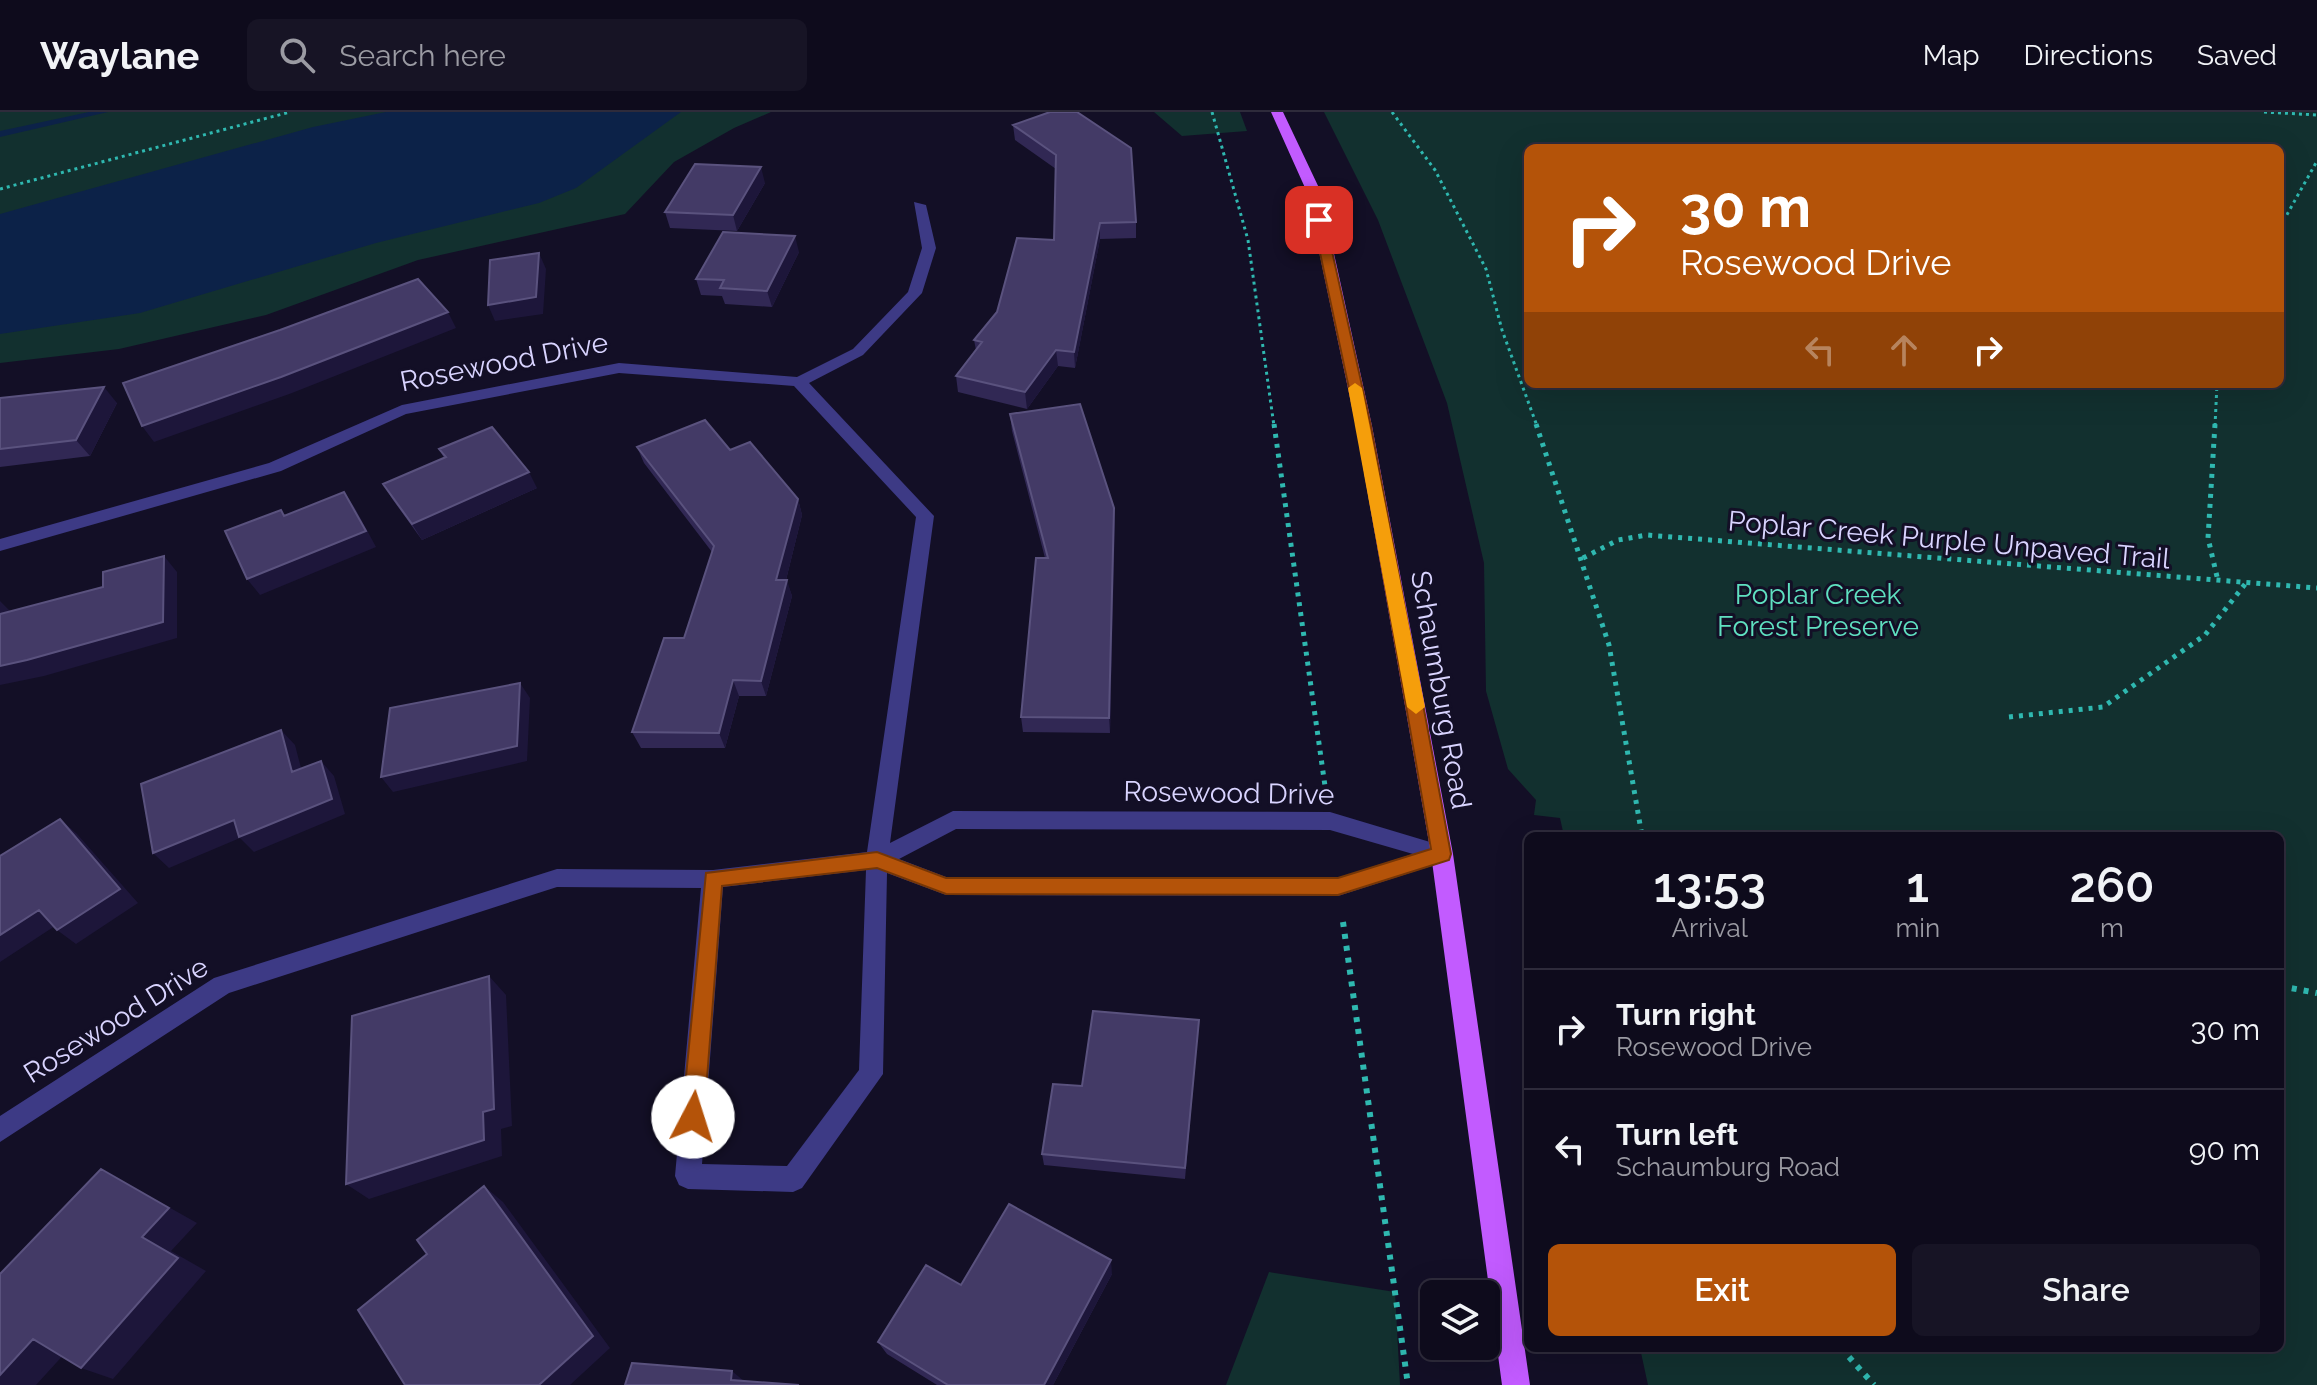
<!DOCTYPE html>
<html lang="en">
<head>
<meta charset="utf-8">
<style>
  body { margin:0; font-family:Raleway,sans-serif; background:#171425; color:#f1f3f6; height:100vh; display:flex; flex-direction:column; font-size:30px; white-space:nowrap }
  * { box-sizing:border-box; margin:0 }
  p { font-size:26px; color:#9b9ba3 }
  .icon { flex:none; width:44px; height:44px; fill:none; stroke:currentColor; stroke-width:2; stroke-linecap:round; stroke-linejoin:round }
  .map { position:relative; flex:1; overflow:hidden }
  .sheet { position:absolute; left:1524px; top:720px; width:760px; height:520px; display:flex; flex-direction:column; background:#0e0b1c; border-radius:12px; box-shadow:0 8px 32px #0002,0 0 0 2px #2e2b3b }
  .sheet>* { flex:none }
  .top-card { position:absolute; left:1524px; top:32px; width:760px; height:244px; border-radius:12px; box-shadow:0 8px 32px #0002,0 0 0 2px #2e2b3b; background:#b45309; color:#fff; overflow:hidden }
  .tools { position:absolute; left:1420px; top:1168px; display:grid; gap:16px }
  .tools a { display:grid; place-items:center; width:80px; height:80px; border-radius:12px; background:#0e0b1c; box-shadow:0 8px 32px #0002,0 0 0 2px #2e2b3b; font-size:40px }
  .pin { position:absolute; display:grid; place-items:center; width:68px; height:68px; color:#fff; margin:-34px; border-radius:16px; box-shadow:0 4px 12px #0006 }
  .me { position:absolute; width:88px; margin:-44px; rotate:5deg; stroke-linejoin:round; filter:drop-shadow(0 0 6px #0008) }
  .turn { display:flex; align-items:center; gap:28px; height:168px; padding:0 24px; font-size:36px }
  .turn .icon { width:104px; height:104px; stroke-width:2.5 }
  .turn b { display:block; font-size:56px; line-height:68px }
  .lanes { display:flex; align-items:center; height:76px; padding:0 24px; background:#0003; justify-content:center; gap:40px; direction:ltr }
  .lanes .off { opacity:.35 }
  .eta { display:flex; justify-content:space-evenly; align-items:center; height:136px; text-align:center }
  .eta b { font-size:48px; font-weight:600; line-height:56px }
  .cta { display:flex; gap:16px; margin-top:auto; padding:16px 24px }
  .cta a { flex:1; height:92px; border-radius:12px; background:#b45309; color:#fff; font-size:32px; font-weight:600; line-height:92px; text-align:center }
  .cta a+a { background:#171425; color:#f1f3f6 }
  ul { padding:0; list-style:none }
  li { display:flex; align-items:center; gap:24px; height:120px; padding:0 24px; border-top:2px solid #2e2b3b }
  li div { flex:1 }
  li b { display:block; font-size:30px }
  li em { font-style:normal }
  header { display:flex; align-items:center; gap:48px; box-sizing:border-box; height:112px; padding:0 40px; background:#0e0b1c; border-bottom:2px solid #2e2b3b }
  header strong { font-size:38px }
  nav { display:flex; gap:44px; margin-inline-start:auto; font-size:28px }
  .search { width:560px; height:72px; background:#171425; display:flex; align-items:center; gap:20px; box-sizing:border-box; padding:0 28px; border-radius:12px; color:#9b9ba3; font-size:30px }
  .map>svg:first-child { display:block }
  .green { fill:#12302f; fill-rule:evenodd }
  .water { fill:#0c2248 }
  .lines { fill:none; stroke-linecap:round; stroke-linejoin:round }
  .stream { fill:#0c2248; fill-rule:evenodd }
  .path-far2 { stroke:#2fb8b0; stroke-width:3; stroke-dasharray:3 4; stroke-linecap:butt }
  .path-far1 { stroke:#2fb8b0; stroke-width:5; stroke-dasharray:4 6; stroke-linecap:butt }
  .path { stroke:#2fb8b0; stroke-width:6; stroke-dasharray:5 7; stroke-linecap:butt }
  .minor { fill:#3d3a85; fill-rule:evenodd }
  .major { fill:#c25bff; fill-rule:evenodd }
  .wall { fill:#312854 }
  .shaded-wall { fill:#1d163a }
  .building { fill:#433a66; stroke:#5a527e; stroke-width:2 }
  .route { fill:#b45309; stroke:#753606; stroke-width:2 }
  .slow { fill:#f59e0b }
  .labels { text-anchor:middle; dominant-baseline:central; stroke-width:6; stroke-linejoin:round; paint-order:stroke }
  .street-label { font-size:28px; fill:#d9d4ff; stroke:#130f26 }
  .park-label { font-size:28px; fill:#5fe0c0; stroke:#130f26 }
</style>
</head>
<body>
<header>
<strong>Waylane</strong>
<div class="search"><svg class="icon" aria-label="search" viewBox="0 0 24 24"><circle cx="10" cy="10" r="6"/><path d="M15 15l6 6"/></svg>Search here</div>
<nav><a>Map</a><a>Directions</a><a>Saved</a></nav>
</header>
<div class="map">
<svg width="2317" height="1273" viewBox="0 0 2317 1273">
  <rect width="100%" height="100%" fill="#130f26"/>
  <path class="green" d="M 0,0 L 771,0 L 734,16 L 674,50 L 625,102 L 418,148 L 266,203 L 119,237 L 0,251 Z
    M 1154,0 L 1240,0 L 1247,19 L 1182,24 Z
    M 1324,0 L 2317,0 L 2317,1273 L 1648,1273 L 1640,1236 L 2280,1236 L 2280,724 L 1564,724 L 1560,706 L 1534,703 L 1536,688 L 1508,657 L 1486,579 L 1484,451 L 1447,291 L 1378,108 ZM 1528,36 L 2280,36 L 2280,272 L 1528,272 Z
    M 1269,1160 L 1395,1180 L 1400,1273 L 1226,1273 Z"/>
  <path class="water" d="M 386,0 L 681,0 L 576,76 L 539,91 L 376,131 L 140,201 L 0,222 L 0,102 L 313,15 Z"/>
  <g class="lines">
    <path class="stream" d="M 89,0 L 108,0 L 0,25 L 0,19 Z"/>
    <path class="path-far2" d="M 1212,0 L 1248,128 L 1274,314
      M 1392,0 L 1435,58 L 1486,157 L 1502,218 L 1537,314
      M 2264,0 L 2317,3
      M 0,77 L 290,0
      M 2280,115 L 2317,49
      M 2215,314 L 2217,272"/>
    <path class="path-far1" d="M 1274,312 L 1325,674
      M 1536,312 L 1609,533 L 1642,724
      M 2215,312 L 2208,426 L 2218,469
      M 1583,446 L 1618,428 L 1647,423 L 2317,476
      M 2009,605 L 2103,595 L 2205,523 L 2246,471"/>
    <path class="path" d="M 1343,810 L 1408,1273
      M 2280,874 L 2317,881
      M 1841,1236 L 1874,1273"/>
    <path class="minor" d="M 914,90 L 926,93 L 936,136 L 922,181 L 863,243 L 809,271 L 934,404 L 890,731 L 953,699 L 1330,700 L 1450,736 L 1453,742 L 1450,748 L 1338,784 L 946,783 L 887,761 L 883,962 L 802,1076 L 793,1080 L 688,1077 L 679,1073 L 675,1064 L 701,776 L 557,775 L 229,881 L 0,1030 L 0,1004 L 214,866 L 557,757 L 713,758 L 867,740 L 916,405 L 794,274 L 619,261 L 406,302 L 281,359 L 0,439 L 0,427 L 269,351 L 402,293 L 619,251 L 797,265 L 853,237 L 908,180 L 922,136 ZM 956,717 L 1330,718 L 1413,742 L 1338,766 L 946,765 L 899,747 ZM 866,758 L 859,958 L 787,1054 L 702,1052 L 723,775 Z"/>
    <path class="major" d="M 1271,0 L 1283,0 L 1320,78 L 1372,314 L 1453,742 L 1530,1273 L 1502,1273 L 1431,742 L 1356,314 L 1306,78 Z"/>
  </g>
  <path class="wall" d="M 1050,0 L 1136,110 L 1136,126 L 1100,127 L 1075,256 L 1058,254 L 1027,297 L 958,280 L 956,264 L 976,238 L 974,228 L 1054,128 L 1056,57 L 1015,28 L 1013,13 Z
    M 765,71 L 737,119 L 670,116 L 665,100 Z
    M 799,140 L 772,195 L 725,192 L 722,184 L 701,183 L 696,167 Z
    M 0,286 L 117,291 L 90,344 L 0,355 Z
    M 1010,302 L 1114,396 L 1110,621 L 1023,620 L 1021,605 L 1045,446 L 1012,319 Z
    M 637,335 L 730,338 L 798,387 L 802,403 L 786,468 L 792,484 L 766,584 L 739,584 L 725,636 L 641,636 L 632,620 L 684,526 L 712,440 L 644,351 Z
    M 439,337 L 537,376 L 422,428 L 393,388 L 383,372 L 444,346 Z
    M 1199,908 L 1185,1067 L 1044,1053 L 1042,1042 L 1082,974 Z
    M 1112,1162 L 1053,1273 L 937,1273 L 887,1242 L 878,1230 L 961,1173 Z"/>
  <path class="shaded-wall" d="M 761,55 L 765,71 L 737,119 L 733,103 Z
    M 1100,111 L 1100,127 L 1075,256 L 1074,240 Z
    M 795,124 L 799,140 L 772,195 L 767,179 Z
    M 539,141 L 546,157 L 543,202 L 495,209 L 488,193 Z
    M 448,200 L 456,216 L 292,281 L 154,330 L 142,314 Z
    M 1056,238 L 1058,254 L 1027,297 L 1025,280 Z
    M 104,275 L 117,291 L 90,344 L 76,328 Z
    M 529,360 L 537,376 L 422,428 L 412,412 Z
    M 344,380 L 355,396 L 376,435 L 260,483 L 247,467 Z
    M 798,387 L 802,403 L 782,484 L 776,468 Z
    M 1114,396 L 1115,412 L 1110,621 L 1109,606 Z
    M 164,444 L 177,460 L 177,526 L 44,564 L 0,573 L 0,554 Z
    M 787,468 L 792,484 L 766,584 L 761,569 Z
    M 0,489 L 12,501 L 0,515 Z
    M 733,568 L 739,584 L 725,636 L 719,621 Z
    M 520,571 L 530,586 L 527,649 L 393,680 L 381,665 Z
    M 281,618 L 295,633 L 306,675 L 292,660 Z
    M 321,649 L 334,664 L 345,702 L 254,740 L 240,726 L 169,756 L 153,741 Z
    M 60,707 L 77,722 L 138,791 L 76,832 L 57,818 Z
    M 39,798 L 58,812 L 0,850 L 0,823 Z
    M 489,864 L 506,883 L 512,1014 L 501,1017 L 502,1044 L 369,1087 L 346,1072 L 483,1000 Z
    M 101,1057 L 197,1111 L 171,1139 L 206,1159 L 113,1267 L 81,1256 Z
    M 484,1074 L 503,1090 L 610,1236 L 570,1273 L 539,1273 Z
    M 1111,1148 L 1112,1162 L 1053,1273 L 1044,1273 Z
    M 33,1227 L 67,1239 L 36,1273 L 0,1273 L 0,1263 Z
    M 732,1259 L 745,1270 L 731,1268 Z"/>
  <path class="building" d="M 1050,0 L 1077,0 L 1131,36 L 1136,110 L 1100,111 L 1074,240 L 1056,238 L 1025,280 L 956,264 L 982,230 L 974,228 L 997,200 L 1017,126 L 1054,128 L 1056,43 L 1013,13 Z
    M 695,52 L 761,55 L 733,103 L 665,100 Z
    M 723,120 L 795,124 L 767,179 L 720,176 L 724,168 L 696,167 Z
    M 539,141 L 536,185 L 488,193 L 490,148 Z
    M 418,167 L 448,200 L 281,265 L 142,314 L 123,271 L 280,218 Z
    M 104,275 L 76,328 L 0,337 L 0,286 Z
    M 1080,292 L 1114,396 L 1109,606 L 1021,605 L 1036,446 L 1048,446 L 1010,302 Z
    M 705,308 L 730,338 L 750,330 L 798,387 L 776,468 L 787,468 L 761,569 L 733,568 L 719,621 L 632,620 L 664,526 L 684,526 L 714,434 L 637,335 Z
    M 492,315 L 529,360 L 412,412 L 383,372 L 446,345 L 439,337 Z
    M 344,380 L 366,419 L 247,467 L 225,419 L 281,398 L 284,404 Z
    M 164,444 L 163,510 L 27,548 L 0,554 L 0,502 L 103,475 L 103,460 Z
    M 520,571 L 517,634 L 381,665 L 390,596 Z
    M 281,618 L 292,660 L 321,649 L 332,687 L 239,725 L 234,708 L 153,741 L 141,672 Z
    M 60,707 L 120,777 L 57,818 L 39,798 L 0,823 L 0,744 Z
    M 489,864 L 494,997 L 483,1000 L 484,1028 L 346,1072 L 352,904 Z
    M 1093,899 L 1199,908 L 1185,1056 L 1042,1042 L 1053,972 L 1082,974 Z
    M 101,1057 L 169,1096 L 142,1125 L 178,1146 L 81,1256 L 33,1227 L 0,1263 L 0,1162 Z
    M 484,1074 L 593,1224 L 539,1273 L 405,1273 L 358,1198 L 427,1142 L 417,1128 Z
    M 1009,1092 L 1111,1148 L 1044,1273 L 948,1273 L 878,1230 L 926,1153 L 961,1173 Z
    M 632,1251 L 732,1259 L 731,1268 L 799,1273 L 625,1273 Z"/>
  <path class="route" d="M 1319,104 L 1325,108 L 1371,314 L 1451,742 L 1449,748 L 1338,783 L 946,782 L 877,756 L 722,774 L 704,1005 L 701,1012 L 693,1016 L 685,1012 L 682,1005 L 706,761 L 877,740 L 946,766 L 1338,766 L 1431,737 L 1357,314 L 1313,108 Z"/>
  <path class="slow" d="M 1355,271 L 1362,276 L 1425,595 L 1416,602 L 1407,595 L 1348,276 Z"/>
  <g class="labels">
    <g class="street-label">
      <text transform="translate(504 250) rotate(-11)">Rosewood Drive</text>
      <text transform="translate(1949 428) rotate(5)">Poplar Creek Purple Unpaved Trail</text>
      <text transform="translate(1441 578) rotate(80)">Schaumburg Road</text>
      <text transform="translate(1229 681) rotate(1)">Rosewood Drive</text>
      <text transform="translate(116 908) rotate(-32)">Rosewood Drive</text>
    </g>
    <g class="park-label">
      <text x="1818" y="482">Poplar Creek<tspan x="1818" dy="32">Forest Preserve</tspan></text>
    </g>
  </g>
</svg>
<div class="tools">
<a><svg class="icon" aria-label="layers" viewBox="0 0 24 24"><path d="M12 4l9 5-9 5-9-5zM3 14l9 5 9-5"/></svg></a>
</div>
<div class="pin" style="left:1319px;top:108px;background:#d93025"><svg class="icon" aria-label="arrive" viewBox="0 0 24 24"><path d="M6 21V4h12l-3 4 3 4H6"/></svg></div>
<svg class="me" style="left:693px;top:1005px" viewBox="-20 -20 40 40"><circle r="19" fill="#fff"/><path d="M0-13L10 11 0 6-10 11z" fill="#b45309"/></svg>
<div class="top-card">
<div class="turn"><svg class="icon" aria-label="right" viewBox="0 0 24 24"><path d="M7 20v-9h11M14 6l5 5-5 5"/></svg><div><b>30 m</b>Rosewood Drive</div></div>
<div class="lanes"><svg class="icon off" aria-label="left" viewBox="0 0 24 24"><path d="M17 20v-9H6M10 6l-5 5 5 5"/></svg><svg class="icon off" aria-label="ahead" viewBox="0 0 24 24"><path d="M12 20V5M6 11l6-6 6 6"/></svg><svg class="icon" aria-label="right" viewBox="0 0 24 24"><path d="M7 20v-9h11M14 6l5 5-5 5"/></svg></div>
</div>
<section class="sheet">
<div class="eta">
<div><b>13:53</b><p>Arrival</p></div>
<div><b>1</b><p>min</p></div>
<div><b>260</b><p>m</p></div>
</div>
<ul>
<li><svg class="icon" aria-label="right" viewBox="0 0 24 24"><path d="M7 20v-9h11M14 6l5 5-5 5"/></svg><div><b>Turn right</b><p>Rosewood Drive</p></div><em>30 m</em></li>
<li><svg class="icon" aria-label="left" viewBox="0 0 24 24"><path d="M17 20v-9H6M10 6l-5 5 5 5"/></svg><div><b>Turn left</b><p>Schaumburg Road</p></div><em>90 m</em></li>
</ul>
<div class="cta"><a>Exit</a><a>Share</a></div>
</section>
</div>
</body>
</html>
